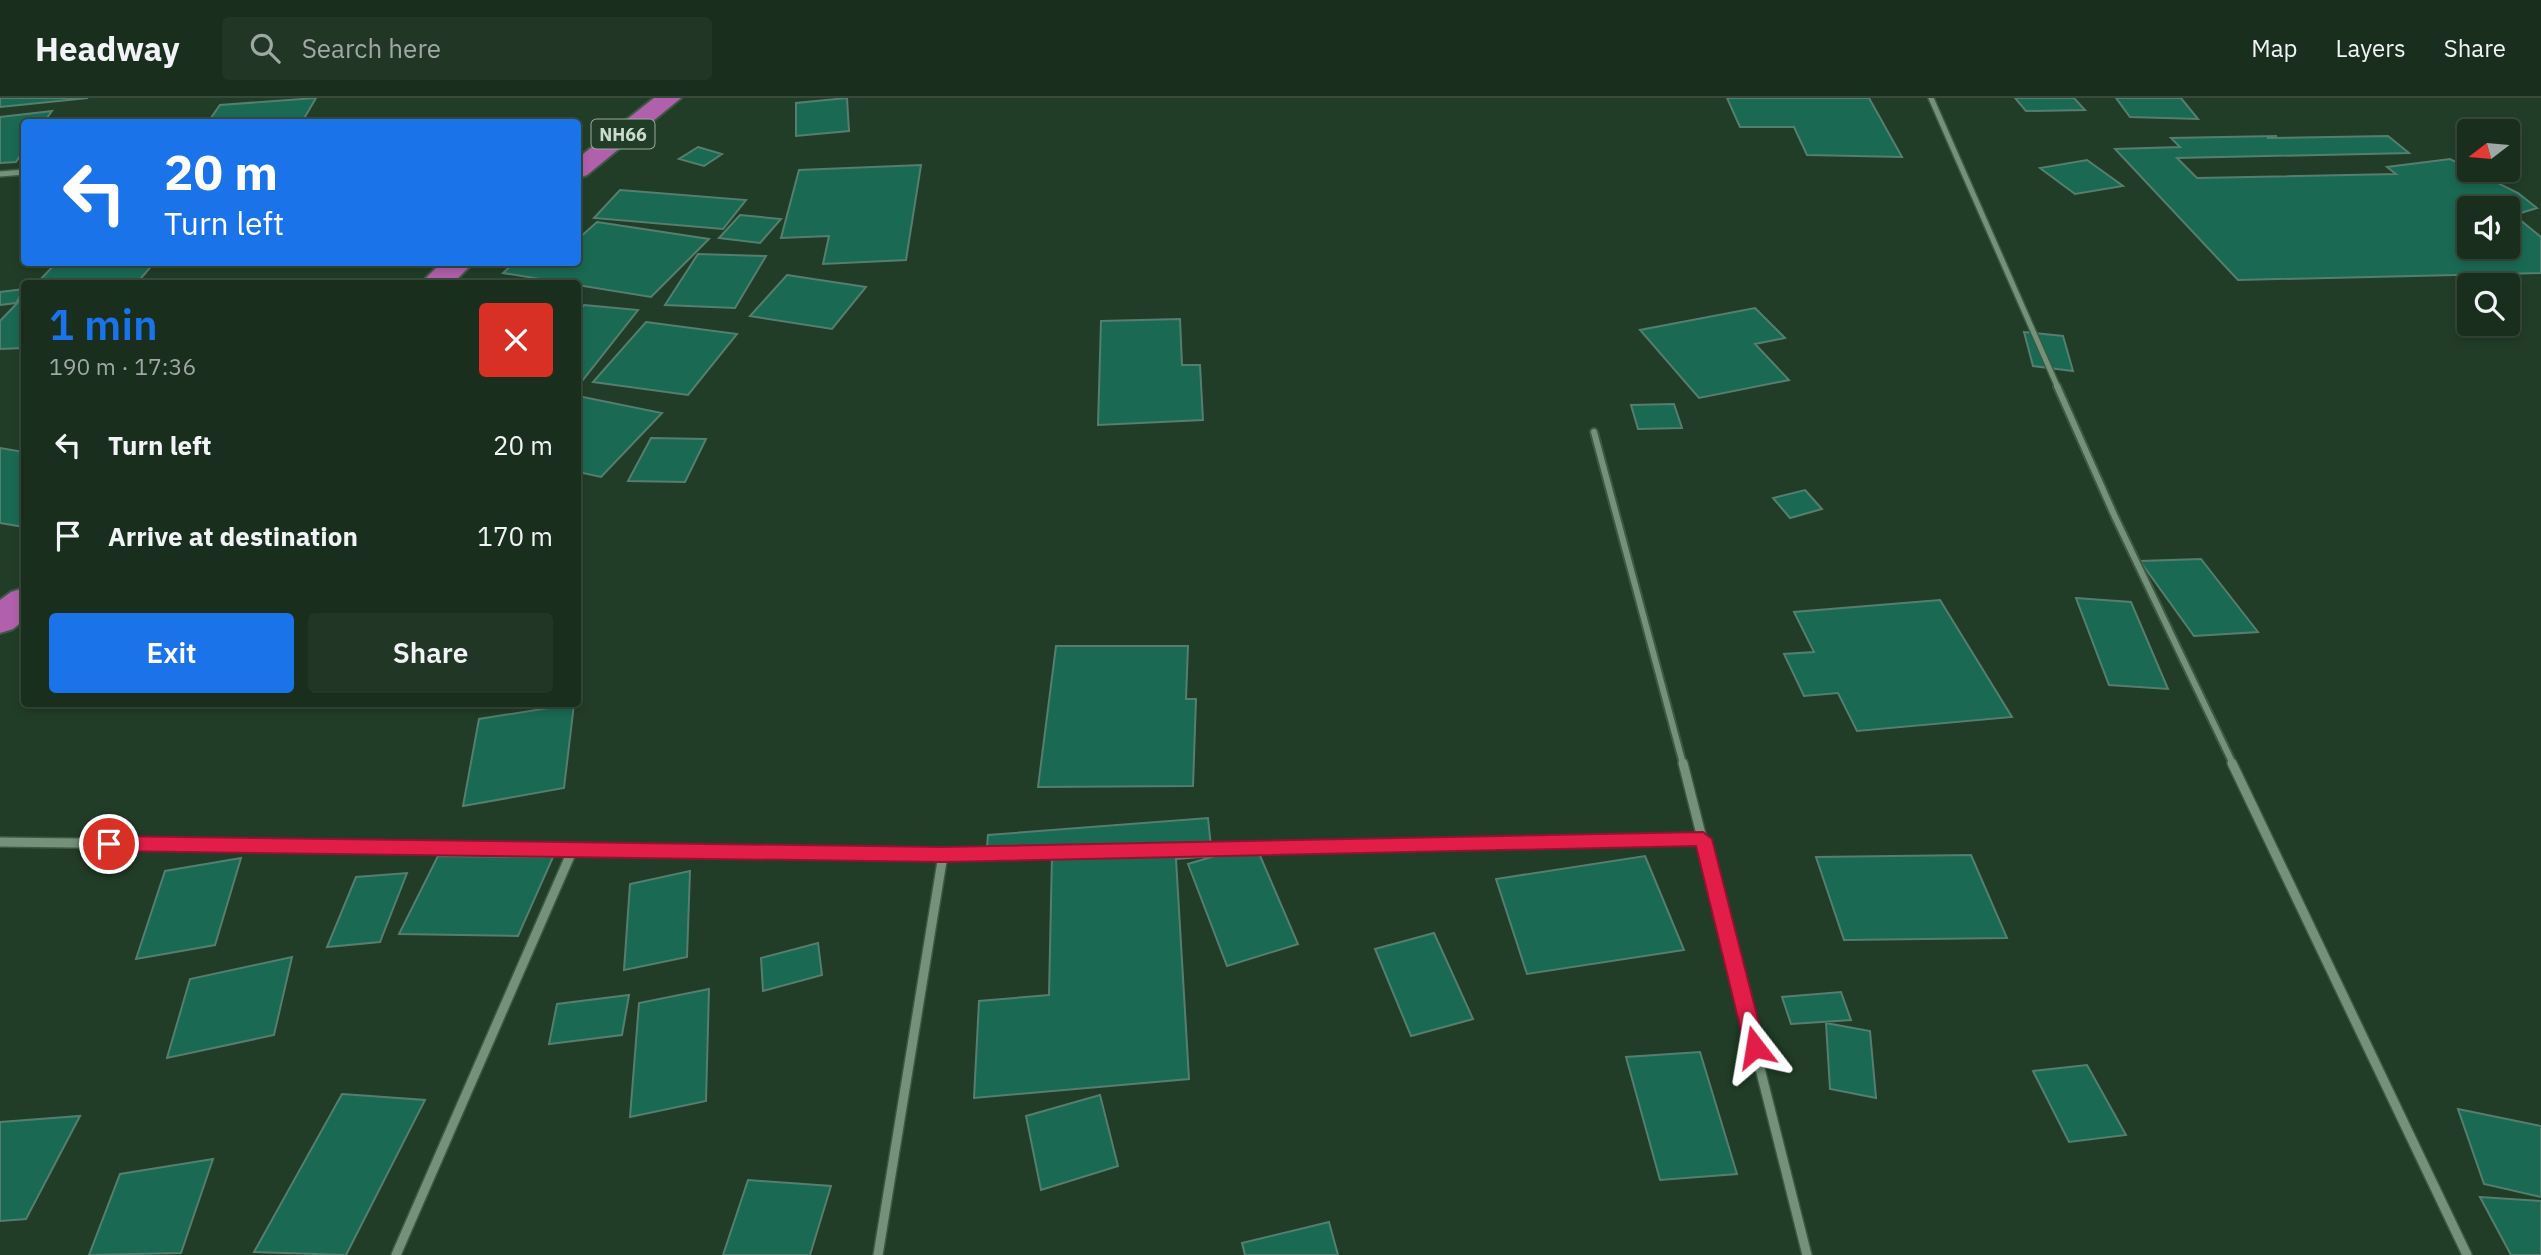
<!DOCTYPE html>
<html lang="en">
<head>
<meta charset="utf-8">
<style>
  body { margin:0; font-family:"IBM Plex Sans",sans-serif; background:#223626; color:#f1f3f6; height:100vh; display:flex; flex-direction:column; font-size:26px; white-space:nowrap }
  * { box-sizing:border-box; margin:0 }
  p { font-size:23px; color:#9fa8a4 }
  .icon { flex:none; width:38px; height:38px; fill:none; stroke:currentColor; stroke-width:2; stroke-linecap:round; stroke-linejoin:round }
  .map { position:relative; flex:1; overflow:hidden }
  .details { position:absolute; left:21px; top:182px; width:560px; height:427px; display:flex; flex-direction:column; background:#192e1d; border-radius:7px; box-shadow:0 4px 10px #0003,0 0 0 2px #374a3b }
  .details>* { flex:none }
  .guide { position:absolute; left:21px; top:21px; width:560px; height:147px; border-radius:7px; box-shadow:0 4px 10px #0003,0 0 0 2px #374a3b; background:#1a73e8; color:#fff; overflow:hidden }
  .needle { width:46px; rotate:254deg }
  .buttons { position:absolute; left:2457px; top:21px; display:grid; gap:14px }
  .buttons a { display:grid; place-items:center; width:63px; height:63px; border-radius:7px; background:#192e1d; box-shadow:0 4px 10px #0003,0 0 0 2px #374a3b; font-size:35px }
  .pin { position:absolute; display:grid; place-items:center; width:60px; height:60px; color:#fff; margin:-30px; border:4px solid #fff; border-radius:50%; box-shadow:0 2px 7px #0007 }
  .me { position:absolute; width:77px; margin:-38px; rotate:346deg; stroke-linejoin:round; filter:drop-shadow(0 0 5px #0008) }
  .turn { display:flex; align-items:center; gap:24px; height:147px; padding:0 28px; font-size:32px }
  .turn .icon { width:91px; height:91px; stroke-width:2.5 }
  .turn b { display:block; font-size:49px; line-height:60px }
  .round { display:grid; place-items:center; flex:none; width:74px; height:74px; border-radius:7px; background:#223626 }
  .headline { display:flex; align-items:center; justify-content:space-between; height:119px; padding:0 28px }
  h1 { font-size:42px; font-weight:600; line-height:52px; color:#1a73e8 }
  .primary-button { display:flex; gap:14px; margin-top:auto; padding:14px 28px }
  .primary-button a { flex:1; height:80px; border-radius:7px; background:#1a73e8; color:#fff; font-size:28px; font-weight:600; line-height:80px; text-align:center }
  .primary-button a+a { background:#223626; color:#f1f3f6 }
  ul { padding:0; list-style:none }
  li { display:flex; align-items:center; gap:21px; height:91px; padding:0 28px }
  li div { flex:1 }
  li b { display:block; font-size:26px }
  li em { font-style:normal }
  header { display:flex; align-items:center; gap:42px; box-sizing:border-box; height:98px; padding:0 35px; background:#192e1d; border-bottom:2px solid #374a3b }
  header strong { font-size:33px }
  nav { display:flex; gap:38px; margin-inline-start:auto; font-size:24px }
  .search { width:490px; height:63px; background:#223626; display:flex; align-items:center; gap:18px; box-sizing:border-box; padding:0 24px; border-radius:7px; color:#9fa8a4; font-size:26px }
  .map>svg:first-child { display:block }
  .building { fill:#1a6953; stroke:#557e6f; stroke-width:2; fill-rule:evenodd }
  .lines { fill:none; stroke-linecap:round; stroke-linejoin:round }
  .street-far2-casing { stroke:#3e5844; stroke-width:8 }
  .street-far1-casing { stroke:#3e5844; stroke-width:10 }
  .street-casing { stroke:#3e5844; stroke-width:12 }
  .highway-casing { stroke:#3e5844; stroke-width:4 }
  .street-far2 { stroke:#739279; stroke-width:5 }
  .street-far1 { stroke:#739279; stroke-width:6 }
  .street { stroke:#739279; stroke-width:9 }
  .highway { fill:#b160ab; fill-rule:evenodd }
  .route { fill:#e11d48; stroke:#92132f; stroke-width:2 }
  .labels { text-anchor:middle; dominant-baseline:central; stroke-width:5; stroke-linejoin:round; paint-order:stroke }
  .shield { fill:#213d27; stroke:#98ac9c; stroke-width:2 }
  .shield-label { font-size:18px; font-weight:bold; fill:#cbdcce }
</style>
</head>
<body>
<header>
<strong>Headway</strong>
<div class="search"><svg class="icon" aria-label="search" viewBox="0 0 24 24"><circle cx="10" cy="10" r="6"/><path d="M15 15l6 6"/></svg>Search here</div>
<nav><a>Map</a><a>Layers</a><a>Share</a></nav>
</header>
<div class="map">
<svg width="2541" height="1157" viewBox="0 0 2541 1157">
  <rect width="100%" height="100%" fill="#213d27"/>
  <path class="building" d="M 0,0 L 88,0 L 0,9 Z
    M 316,0 L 302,24 L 208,24 L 220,7 Z
    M 847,0 L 849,33 L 796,38 L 796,5 Z
    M 1727,0 L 1869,0 L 1902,59 L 1807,57 L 1794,29 L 1740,29 Z
    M 2015,0 L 2074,0 L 2085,12 L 2026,13 Z
    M 2116,0 L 2181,0 L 2198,21 L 2130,19 Z
    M 52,13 L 44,24 L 24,24 L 24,52 L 16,64 L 0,65 L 0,19 Z
    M 2277,38 L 2267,40 L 2388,38 L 2409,55 L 2177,60 L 2197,80 L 2396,76 L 2387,69 L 2450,61 L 2518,95 L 2537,110 L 2514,117 L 2541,139 L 2541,175 L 2238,182 L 2115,51 L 2180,49 L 2171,40 ZM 2469,110 L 2508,110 L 2508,149 L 2469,149 Z
    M 698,49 L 722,56 L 704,68 L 679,61 Z
    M 2087,62 L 2123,88 L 2075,96 L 2040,70 Z
    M 921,67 L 906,162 L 823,166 L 829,138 L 781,140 L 799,72 Z
    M 620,92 L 746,102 L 723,131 L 594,120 Z
    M 740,117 L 781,121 L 760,145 L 719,140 Z
    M 597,124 L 709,141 L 651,199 L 503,175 L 515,164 L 578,164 L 578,141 Z
    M 698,156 L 766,158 L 735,210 L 665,207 Z
    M 57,164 L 155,164 L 136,186 L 36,186 Z
    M 787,177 L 866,189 L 832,231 L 750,218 Z
    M 24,191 L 16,205 L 0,207 L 0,194 Z
    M 24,198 L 24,250 L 0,251 L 0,223 Z
    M 584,207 L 638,212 L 582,283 L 578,282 L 578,215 Z
    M 1755,210 L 1785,240 L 1755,246 L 1789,282 L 1699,300 L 1640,232 Z
    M 1180,221 L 1182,267 L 1200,267 L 1203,322 L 1098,327 L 1101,223 Z
    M 646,224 L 737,236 L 688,297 L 593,284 Z
    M 2024,234 L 2063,238 L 2073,273 L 2033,268 Z
    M 578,298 L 662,315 L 601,379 L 578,374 Z
    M 1674,306 L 1682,330 L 1638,331 L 1631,307 Z
    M 651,340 L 706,341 L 685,384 L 628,383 Z
    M 0,350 L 24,354 L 24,429 L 0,425 Z
    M 1805,392 L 1822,411 L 1790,420 L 1773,400 Z
    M 2201,461 L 2258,534 L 2194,538 L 2140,463 Z
    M 2076,500 L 2131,504 L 2168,591 L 2109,587 Z
    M 1940,502 L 2012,619 L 1857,633 L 1838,595 L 1804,598 L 1784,556 L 1814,554 L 1794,514 Z
    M 1056,548 L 1188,548 L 1186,601 L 1196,601 L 1193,688 L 1038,689 Z
    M 574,606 L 564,690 L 463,708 L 479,621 Z
    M 1208,720 L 1212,758 L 1176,761 L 1189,981 L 974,1000 L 979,903 L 1049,897 L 1052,757 L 986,762 L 988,737 Z
    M 1255,746 L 1298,846 L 1227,868 L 1188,766 Z
    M 1971,757 L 2007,840 L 1844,842 L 1816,759 Z
    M 438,758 L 553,759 L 518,838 L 399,836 Z
    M 1645,758 L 1684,852 L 1527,876 L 1496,781 Z
    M 241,760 L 215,847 L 136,861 L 165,773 Z
    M 690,773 L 687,859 L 624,872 L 630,786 Z
    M 407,775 L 380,844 L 327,849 L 356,779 Z
    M 1434,835 L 1473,921 L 1411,938 L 1375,851 Z
    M 818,845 L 822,877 L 763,893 L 761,860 Z
    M 292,859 L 274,937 L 167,960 L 190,881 Z
    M 709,891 L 706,1003 L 630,1019 L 639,905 Z
    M 1841,894 L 1851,922 L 1791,926 L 1782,899 Z
    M 629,897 L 622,937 L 549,946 L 557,906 Z
    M 1826,925 L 1870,933 L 1876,1000 L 1830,991 Z
    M 1700,954 L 1737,1076 L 1660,1082 L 1626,959 Z
    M 2087,967 L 2126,1037 L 2069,1044 L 2033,973 Z
    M 342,996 L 425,1002 L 346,1157 L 254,1154 Z
    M 1100,997 L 1118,1068 L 1041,1092 L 1026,1018 Z
    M 2458,1011 L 2541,1028 L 2541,1099 L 2484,1086 Z
    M 80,1018 L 26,1121 L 0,1123 L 0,1024 Z
    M 213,1061 L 181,1155 L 89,1157 L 120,1076 Z
    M 748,1082 L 831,1088 L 810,1157 L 723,1157 Z
    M 2480,1099 L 2541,1103 L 2541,1157 L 2511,1157 Z
    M 1329,1124 L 1338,1157 L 1245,1157 L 1242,1145 Z"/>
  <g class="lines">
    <g class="street-far2-casing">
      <path id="street-far2" d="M 1931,0 L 2058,290
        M 0,76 L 24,74"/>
    </g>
    <g class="street-far1-casing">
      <path id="street-far1" d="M 2057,288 L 2115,419 L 2233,666
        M 1594,334 L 1683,666"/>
    </g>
    <g class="street-casing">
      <path id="street" d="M 1683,665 L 1807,1157
        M 2232,665 L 2467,1157
        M 0,744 L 943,757 L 1703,741
        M 396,1157 L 573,751
        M 878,1157 L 943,757"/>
    </g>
    <g class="highway-casing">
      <path id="highway" d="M 654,0 L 681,0 L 587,77 L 578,80 L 578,60 Z
        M 442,164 L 474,164 L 452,186 L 420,186 Z
        M 24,490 L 24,522 L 13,531 L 0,535 L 0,502 L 11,494 Z"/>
    </g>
    <use href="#street-far2" class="street-far2"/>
    <use href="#street-far1" class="street-far1"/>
    <use href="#street" class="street"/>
    <use href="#highway" class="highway"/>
  </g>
  <path class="route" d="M 1703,734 L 1712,741 L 1765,949 L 1762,955 L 1755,958 L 1748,955 L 1745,949 L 1696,748 L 943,764 L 109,753 L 100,746 L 109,738 L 943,749 Z"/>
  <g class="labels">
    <rect class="shield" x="591.5" y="21.5" width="63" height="29" rx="5"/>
    <g class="shield-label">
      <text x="623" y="36">NH66</text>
    </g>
  </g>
</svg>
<div class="buttons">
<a><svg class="needle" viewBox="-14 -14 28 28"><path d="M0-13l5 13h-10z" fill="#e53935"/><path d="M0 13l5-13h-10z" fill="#9fa8a4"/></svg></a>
<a><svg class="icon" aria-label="sound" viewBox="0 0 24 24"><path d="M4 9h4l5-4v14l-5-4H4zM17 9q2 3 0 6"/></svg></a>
<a><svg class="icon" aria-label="search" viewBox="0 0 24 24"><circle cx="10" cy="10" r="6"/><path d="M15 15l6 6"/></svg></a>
</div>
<div class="pin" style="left:109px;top:746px;background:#d93025"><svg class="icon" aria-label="arrive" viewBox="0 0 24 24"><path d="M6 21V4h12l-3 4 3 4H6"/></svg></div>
<svg class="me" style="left:1755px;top:949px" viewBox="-20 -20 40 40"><path d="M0-17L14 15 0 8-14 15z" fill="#e11d48" stroke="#fff" stroke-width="4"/></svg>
<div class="guide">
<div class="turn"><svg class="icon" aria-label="left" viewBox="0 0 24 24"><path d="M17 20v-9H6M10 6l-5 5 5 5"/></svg><div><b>20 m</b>Turn left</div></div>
</div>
<section class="details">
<div class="headline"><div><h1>1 min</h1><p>190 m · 17:36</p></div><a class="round" style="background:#d93025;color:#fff"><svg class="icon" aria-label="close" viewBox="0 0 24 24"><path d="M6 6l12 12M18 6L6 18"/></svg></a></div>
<ul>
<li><svg class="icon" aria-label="left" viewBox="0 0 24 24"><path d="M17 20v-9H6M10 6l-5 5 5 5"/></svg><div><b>Turn left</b></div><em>20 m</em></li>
<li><svg class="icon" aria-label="arrive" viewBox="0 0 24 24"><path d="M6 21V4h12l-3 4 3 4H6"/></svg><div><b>Arrive at destination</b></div><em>170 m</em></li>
</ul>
<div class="primary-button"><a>Exit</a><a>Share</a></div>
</section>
</div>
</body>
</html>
